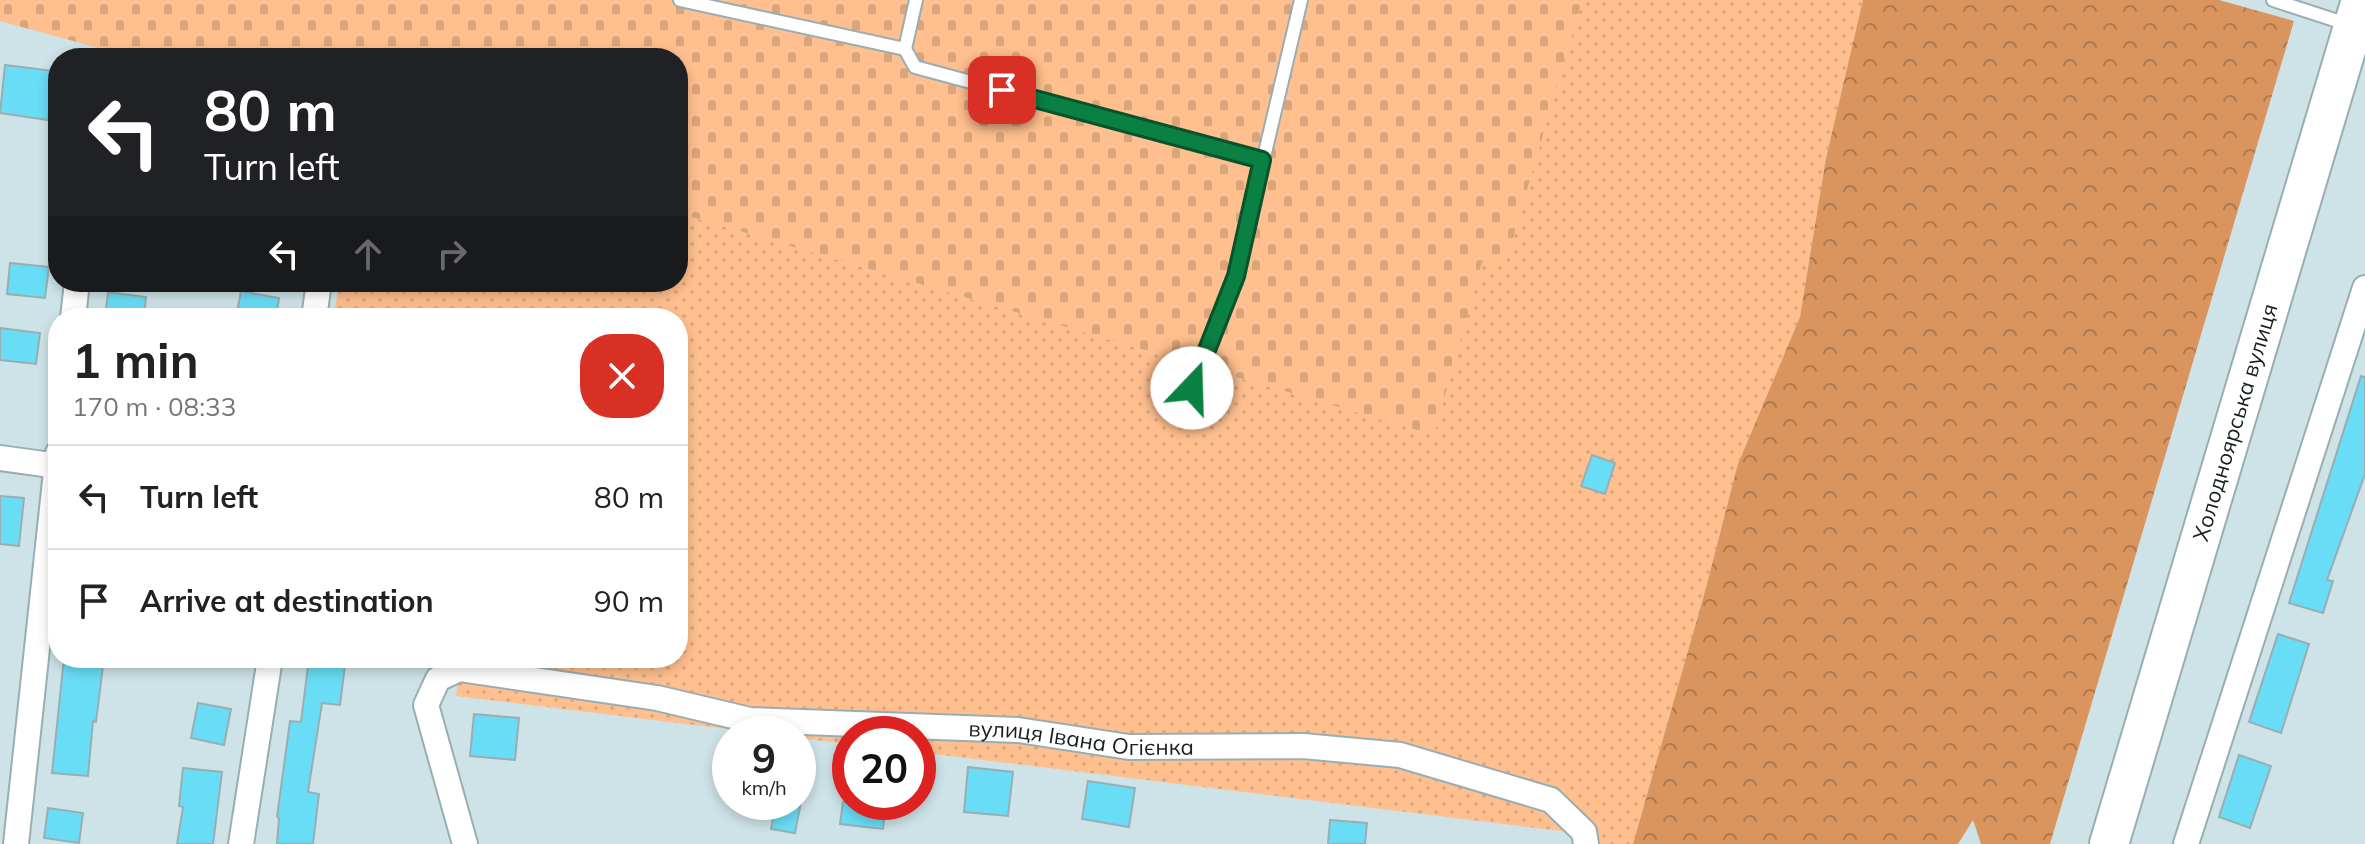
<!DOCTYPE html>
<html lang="en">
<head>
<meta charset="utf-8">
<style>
  body { margin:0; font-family:Mulish,sans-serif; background:#f2f2f2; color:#222; height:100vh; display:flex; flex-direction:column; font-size:30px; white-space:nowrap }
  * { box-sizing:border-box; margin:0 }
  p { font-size:26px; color:#767676 }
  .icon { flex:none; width:44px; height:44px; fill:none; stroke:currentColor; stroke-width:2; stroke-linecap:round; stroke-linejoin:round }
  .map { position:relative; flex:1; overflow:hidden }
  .drawer { position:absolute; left:48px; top:308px; width:640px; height:360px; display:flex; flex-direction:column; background:#fff; border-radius:32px; box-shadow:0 4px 12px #0003 }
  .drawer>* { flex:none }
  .banner { position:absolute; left:48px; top:48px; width:640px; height:244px; border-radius:32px; box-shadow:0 4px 12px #0003; background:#202124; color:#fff; overflow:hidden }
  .speed { position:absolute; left:712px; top:716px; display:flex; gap:16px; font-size:40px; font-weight:700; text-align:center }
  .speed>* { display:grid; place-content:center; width:104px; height:104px; border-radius:50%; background:#fff; box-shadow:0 4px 12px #0003; line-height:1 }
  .speed small { font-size:20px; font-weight:400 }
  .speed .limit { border:12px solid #d22; background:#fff; color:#111 }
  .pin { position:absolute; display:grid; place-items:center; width:68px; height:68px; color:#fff; margin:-34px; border-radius:16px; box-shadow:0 4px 12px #0006 }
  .me { position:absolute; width:88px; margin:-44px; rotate:21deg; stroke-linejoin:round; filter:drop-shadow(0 0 6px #0008) }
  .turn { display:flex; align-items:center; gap:28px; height:168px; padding:0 24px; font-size:36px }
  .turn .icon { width:104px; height:104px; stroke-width:2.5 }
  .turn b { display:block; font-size:56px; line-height:68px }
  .lanes { display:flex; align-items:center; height:76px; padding:0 24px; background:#0003; justify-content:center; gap:40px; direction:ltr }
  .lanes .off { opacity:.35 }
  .round { display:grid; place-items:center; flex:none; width:84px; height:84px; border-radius:32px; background:#f2f2f2 }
  .overview { display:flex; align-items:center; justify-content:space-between; height:136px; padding:0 24px }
  h1 { font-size:48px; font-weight:700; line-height:60px }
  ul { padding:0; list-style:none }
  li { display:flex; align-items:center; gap:24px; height:104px; padding:0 24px; border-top:2px solid #e0e0e0 }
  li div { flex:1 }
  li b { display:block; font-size:30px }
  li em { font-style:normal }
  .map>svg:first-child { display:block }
  .grass { fill:url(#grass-dots) }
  .forest { fill:url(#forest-crowns) }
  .cemetery { fill:url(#cemetery-stones) }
  .building { fill:#69ddf5; stroke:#99adb2; stroke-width:2 }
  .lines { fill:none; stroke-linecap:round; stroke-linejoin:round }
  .service-casing { stroke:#99aeb3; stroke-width:16 }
  .minor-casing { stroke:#99aeb3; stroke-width:28 }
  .primary-casing { stroke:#99aeb3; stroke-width:42 }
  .service { stroke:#fff; stroke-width:12 }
  .minor { stroke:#fff; stroke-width:24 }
  .primary { stroke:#fff; stroke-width:38 }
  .route-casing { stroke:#07532c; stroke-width:20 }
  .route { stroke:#0b8043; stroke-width:14 }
  .labels { text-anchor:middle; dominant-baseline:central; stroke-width:6; stroke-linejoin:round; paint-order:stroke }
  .street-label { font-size:22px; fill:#161e20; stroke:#fff }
</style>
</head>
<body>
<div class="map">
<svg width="2365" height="844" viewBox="0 0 2365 844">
  <defs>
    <pattern id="grass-dots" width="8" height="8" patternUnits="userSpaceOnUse" patternTransform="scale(2)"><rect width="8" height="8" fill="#ffbf8e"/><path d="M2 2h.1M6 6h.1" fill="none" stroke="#daa47a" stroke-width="1.8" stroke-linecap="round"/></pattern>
    <pattern id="forest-crowns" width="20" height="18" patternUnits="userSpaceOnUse" patternTransform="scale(2)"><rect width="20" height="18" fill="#da945e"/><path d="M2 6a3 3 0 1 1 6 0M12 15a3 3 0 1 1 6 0" fill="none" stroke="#b0784d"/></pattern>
    <pattern id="cemetery-stones" width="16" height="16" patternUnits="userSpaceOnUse" patternTransform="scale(2)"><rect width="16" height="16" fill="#ffbf8e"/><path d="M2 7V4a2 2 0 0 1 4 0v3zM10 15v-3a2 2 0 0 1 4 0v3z" fill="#daa47a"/></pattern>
  </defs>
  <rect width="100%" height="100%" fill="#cee3e8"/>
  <path class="grass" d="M 1582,0 L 1863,0 L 1826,158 L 1800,317 L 1738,464 L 1704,595 L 1633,844 L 1591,844 L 1593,835 L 918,752 L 918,734 L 850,734 L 850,744 L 798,738 L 798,734 L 769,734 L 456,696 L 461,658 L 678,658 L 678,318 L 340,318 L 334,317 L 339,282 L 678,282 L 678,213 L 1434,435 L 1482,262 L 1505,265 Z"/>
  <path class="forest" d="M 1863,0 L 2219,0 L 2294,21 L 2050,844 L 1981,844 L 1973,820 L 1958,844 L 1633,844 L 1704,595 L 1738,464 L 1800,317 L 1826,158 Z"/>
  <path class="cemetery" d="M 0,0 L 1582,0 L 1505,266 L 1482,262 L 1434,435 L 678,213 L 678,58 L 135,58 L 0,21 Z"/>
  <path class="building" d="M 5,65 L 54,71 L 48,120 L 0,113 Z
    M 10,263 L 49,267 L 45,298 L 7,294 Z
    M 241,291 L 279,298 L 276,318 L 236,318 Z
    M 108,292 L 146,297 L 144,318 L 105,318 Z
    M 0,328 L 40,333 L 36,364 L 0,360 Z
    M 2361,376 L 2365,377 L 2365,474 L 2327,580 L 2333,581 L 2323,613 L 2289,603 Z
    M 1592,455 L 1615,463 L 1605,494 L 1581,486 Z
    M 0,496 L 24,498 L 19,546 L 0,544 Z
    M 2278,634 L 2309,644 L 2281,733 L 2249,722 Z
    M 64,658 L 104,658 L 96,722 L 93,721 L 88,776 L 52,773 Z
    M 309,658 L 346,658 L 340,705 L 322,703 L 308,792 L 319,794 L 313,844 L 277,844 L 279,818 L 277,817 L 290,721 L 301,722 Z
    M 198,703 L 231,709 L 224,745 L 191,738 Z
    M 474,714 L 519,718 L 515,760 L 470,756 Z
    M 2239,755 L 2271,766 L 2250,828 L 2219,817 Z
    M 968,767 L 1013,772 L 1008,816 L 964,812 Z
    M 183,768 L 222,772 L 213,844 L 177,844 L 183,807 L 179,806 Z
    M 1088,781 L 1135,788 L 1129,827 L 1082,819 Z
    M 776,802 L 801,802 L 795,833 L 771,829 Z
    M 843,802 L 886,802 L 883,829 L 840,824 Z
    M 48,808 L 83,813 L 79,843 L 44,838 Z
    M 1330,820 L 1367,823 L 1365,844 L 1328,844 Z"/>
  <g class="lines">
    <g class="service-casing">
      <path id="service" d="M 680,0 L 905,49 L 915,67 L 1262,160
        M 2273,0 L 2350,25
        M 905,49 L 916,0
        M 1192,388 L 1236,276 L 1301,0"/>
    </g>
    <g class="minor-casing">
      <g id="minor">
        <path d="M 73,318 L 77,282"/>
        <path d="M 314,318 L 319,282"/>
        <path d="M 0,458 L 58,466"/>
        <path d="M 16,844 L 58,453"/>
        <path d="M 241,844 L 270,658"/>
        <path id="s1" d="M 465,844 L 426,705 L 438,679 L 459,669 L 657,698 L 750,720 L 1018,730 L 1129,747 L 1303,746 L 1400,755 L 1551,800 L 1584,832 L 1586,844"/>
        <path d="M 2186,844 L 2365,288"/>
      </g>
    </g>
    <g class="primary-casing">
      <g id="primary">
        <path id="s2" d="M 2109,844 L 2361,0"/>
      </g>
    </g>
    <use href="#service" class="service"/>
    <use href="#minor" class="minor"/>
    <use href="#primary" class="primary"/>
  </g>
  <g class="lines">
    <g class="route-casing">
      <path id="route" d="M 1002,90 L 1262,160 L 1236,276 L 1192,388"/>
    </g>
    <use href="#route" class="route"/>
  </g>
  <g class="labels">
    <g class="street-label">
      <text stroke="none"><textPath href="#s2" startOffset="440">Холодноярська вулиця</textPath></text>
      <text stroke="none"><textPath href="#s1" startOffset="824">вулиця Івана Огієнка</textPath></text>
    </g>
  </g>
</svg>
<div class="speed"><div>9<small>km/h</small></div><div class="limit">20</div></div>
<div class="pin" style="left:1002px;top:90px;background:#d93025"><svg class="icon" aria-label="arrive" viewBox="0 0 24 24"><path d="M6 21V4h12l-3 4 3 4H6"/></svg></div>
<svg class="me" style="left:1192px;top:388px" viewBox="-20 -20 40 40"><circle r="19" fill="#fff"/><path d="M0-13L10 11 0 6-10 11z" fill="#0b8043"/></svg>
<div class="banner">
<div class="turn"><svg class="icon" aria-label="left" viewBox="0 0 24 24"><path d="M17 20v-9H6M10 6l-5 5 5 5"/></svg><div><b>80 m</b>Turn left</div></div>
<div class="lanes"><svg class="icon" aria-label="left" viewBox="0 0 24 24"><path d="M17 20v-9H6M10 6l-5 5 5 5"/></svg><svg class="icon off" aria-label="ahead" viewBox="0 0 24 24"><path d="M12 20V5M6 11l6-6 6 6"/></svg><svg class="icon off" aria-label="right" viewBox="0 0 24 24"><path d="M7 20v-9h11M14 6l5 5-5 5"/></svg></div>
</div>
<section class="drawer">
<div class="overview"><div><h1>1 min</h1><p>170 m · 08:33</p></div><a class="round" style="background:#d93025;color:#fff"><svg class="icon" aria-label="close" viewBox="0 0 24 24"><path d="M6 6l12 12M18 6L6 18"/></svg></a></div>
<ul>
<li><svg class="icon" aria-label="left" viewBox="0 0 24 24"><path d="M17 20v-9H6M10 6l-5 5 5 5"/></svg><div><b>Turn left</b></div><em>80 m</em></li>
<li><svg class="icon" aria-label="arrive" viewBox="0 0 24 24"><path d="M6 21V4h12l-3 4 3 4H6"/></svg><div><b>Arrive at destination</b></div><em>90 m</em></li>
</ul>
</section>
</div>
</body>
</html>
